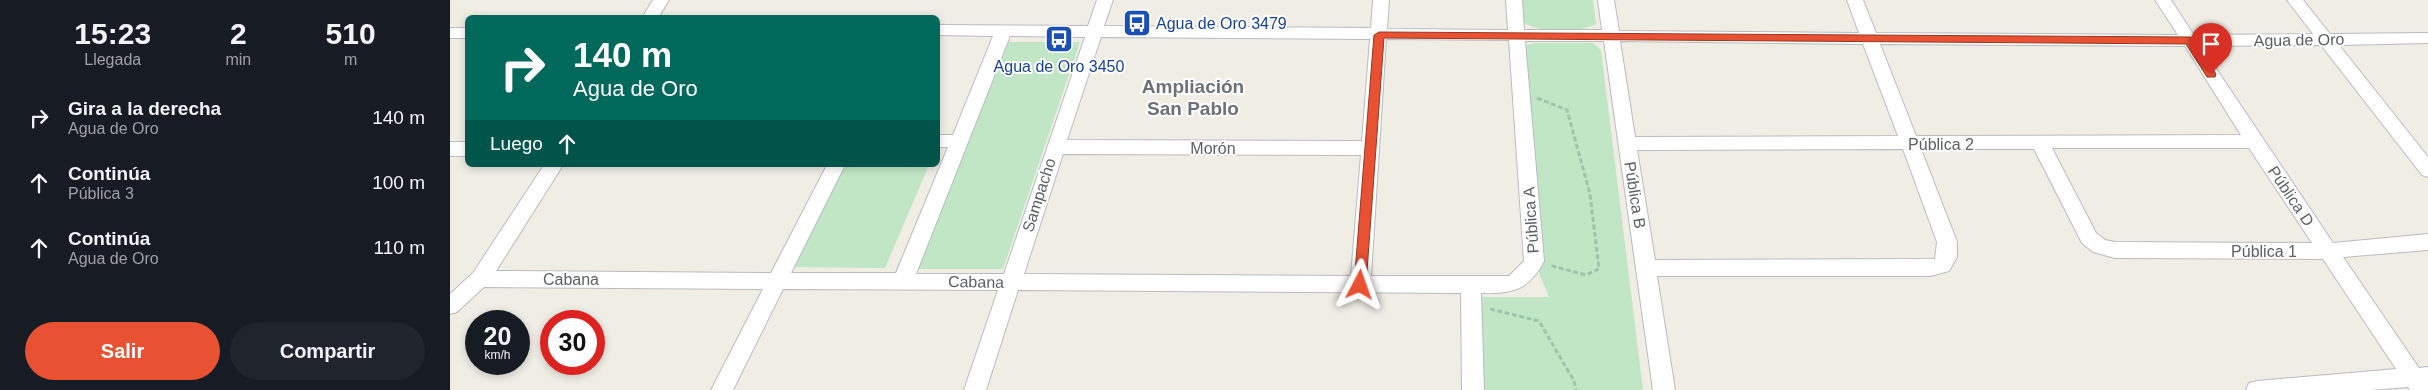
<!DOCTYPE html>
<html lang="es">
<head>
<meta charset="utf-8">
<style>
  body { margin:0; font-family:Helvetica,sans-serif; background:#20242c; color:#f1f3f6; height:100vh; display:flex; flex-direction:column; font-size:19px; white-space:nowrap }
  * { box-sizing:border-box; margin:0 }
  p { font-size:16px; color:#9ea1a6 }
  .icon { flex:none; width:28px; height:28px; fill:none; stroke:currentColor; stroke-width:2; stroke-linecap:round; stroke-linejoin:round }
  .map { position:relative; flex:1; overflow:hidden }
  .panel { display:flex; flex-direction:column; background:#171b24; width:450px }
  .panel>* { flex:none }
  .hud { position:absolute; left:15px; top:15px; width:475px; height:152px; border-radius:8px; box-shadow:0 2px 8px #0003; background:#00695c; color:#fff; overflow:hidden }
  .speed { position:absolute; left:15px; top:310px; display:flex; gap:10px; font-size:25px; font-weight:700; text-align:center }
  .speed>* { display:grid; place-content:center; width:65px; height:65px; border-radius:50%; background:#171b24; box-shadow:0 2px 8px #0003; line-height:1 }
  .speed small { font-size:12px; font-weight:400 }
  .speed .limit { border:8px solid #d22; background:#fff; color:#111 }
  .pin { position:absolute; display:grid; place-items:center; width:42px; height:42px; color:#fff; margin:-51px -21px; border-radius:50% 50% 50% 0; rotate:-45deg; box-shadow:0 0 5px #0007 }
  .pin .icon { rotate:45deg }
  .me { position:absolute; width:55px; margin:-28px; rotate:4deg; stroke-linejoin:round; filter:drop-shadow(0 0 4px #0008) }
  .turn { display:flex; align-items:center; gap:18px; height:105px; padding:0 25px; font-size:22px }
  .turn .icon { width:65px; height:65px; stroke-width:2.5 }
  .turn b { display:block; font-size:35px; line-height:42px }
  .then { display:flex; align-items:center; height:48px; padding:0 25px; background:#0003; gap:10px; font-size:19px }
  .eta { display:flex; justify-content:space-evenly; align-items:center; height:85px; text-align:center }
  .eta b { font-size:30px; font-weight:600; line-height:35px }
  .action { display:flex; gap:10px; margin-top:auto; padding:10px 25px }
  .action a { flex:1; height:58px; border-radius:30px; background:#e85232; color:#fff; font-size:20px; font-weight:600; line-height:58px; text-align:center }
  .action a+a { background:#20242c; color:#f1f3f6 }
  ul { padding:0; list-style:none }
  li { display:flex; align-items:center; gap:15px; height:65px; padding:0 25px }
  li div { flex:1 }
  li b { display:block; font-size:19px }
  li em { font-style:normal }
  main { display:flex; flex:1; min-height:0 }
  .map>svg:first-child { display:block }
  .green { fill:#c1e6c5 }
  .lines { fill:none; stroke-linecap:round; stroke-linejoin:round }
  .minor-casing { stroke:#b9bbc0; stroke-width:2 }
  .path { stroke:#9ac7ac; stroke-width:3; stroke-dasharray:5 2.5; stroke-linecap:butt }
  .minor { fill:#fff; fill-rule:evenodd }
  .route { fill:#e85232; stroke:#973520 }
  .labels { text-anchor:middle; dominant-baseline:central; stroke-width:4; stroke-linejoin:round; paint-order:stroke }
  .transit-label { font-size:16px; fill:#164399; stroke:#fff; text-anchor:start }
  .street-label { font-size:16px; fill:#5c5f65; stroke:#fff }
  .quarter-label { font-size:19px; font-weight:bold; fill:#6d7177; stroke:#fff }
</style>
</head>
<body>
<main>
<section class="panel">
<div class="eta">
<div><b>15:23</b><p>Llegada</p></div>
<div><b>2</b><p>min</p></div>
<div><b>510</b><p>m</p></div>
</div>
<ul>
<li><svg class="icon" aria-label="right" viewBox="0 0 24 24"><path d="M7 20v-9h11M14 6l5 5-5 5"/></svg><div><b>Gira a la derecha</b><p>Agua de Oro</p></div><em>140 m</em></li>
<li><svg class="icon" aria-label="ahead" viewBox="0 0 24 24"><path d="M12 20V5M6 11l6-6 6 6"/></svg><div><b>Continúa</b><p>Pública 3</p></div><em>100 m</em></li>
<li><svg class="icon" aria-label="ahead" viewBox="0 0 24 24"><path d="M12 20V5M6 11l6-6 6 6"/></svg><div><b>Continúa</b><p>Agua de Oro</p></div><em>110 m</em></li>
</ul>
<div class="action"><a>Salir</a><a>Compartir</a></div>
</section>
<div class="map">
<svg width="1978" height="390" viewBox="0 0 1978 390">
  <rect width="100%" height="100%" fill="#efede4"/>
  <path class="green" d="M 1072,0 L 1143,0 L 1146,24 C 1126,34 1094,33 1074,23 Z
    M 550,42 L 630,42 L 553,269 L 458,269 Z
    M 1084,43 L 1143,43 L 1151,50 L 1193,390 L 1031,390 L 1028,297 L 1099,297 L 1084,261 L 1074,46 Z
    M 391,165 L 479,165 L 435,268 L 340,267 Z"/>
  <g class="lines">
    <g class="minor-casing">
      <path id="minor" d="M 203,0 L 219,0 L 208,18 L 192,18 Z
        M 647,0 L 663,0 L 654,26 L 921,28 L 923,0 L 939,0 L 937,29 L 1058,30 L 1056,0 L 1072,0 L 1074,30 L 1152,30 L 1148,0 L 1164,0 L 1169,31 L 1409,33 L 1397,0 L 1413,0 L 1426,33 L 1728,35 L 1705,0 L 1721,0 L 1744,35 L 1863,34 L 1837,0 L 1853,0 L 1880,34 L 1978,33 L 1978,43 L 1889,45 L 1978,157 L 1978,177 L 1972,175 L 1871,45 L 1751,46 L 1883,243 L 1978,234 L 1978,250 L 1893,257 L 1969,368 L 1978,367 L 1978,390 L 1960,390 L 1958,387 L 1921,390 L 1796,390 L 1799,383 L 1807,381 L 1946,369 L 1873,259 L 1665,258 L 1643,252 L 1632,243 L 1584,149 L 1471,149 L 1507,242 L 1507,257 L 1499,271 L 1480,276 L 1207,276 L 1225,390 L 1203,390 L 1154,41 L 1075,41 L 1094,261 C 1079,290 1063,294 1031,293 L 1034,390 L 1012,390 L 1011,293 L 568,290 L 536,390 L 514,390 L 548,290 L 333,289 L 283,390 L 261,390 L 313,289 L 34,287 L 7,312 L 0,314 L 0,294 L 23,273 L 94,165 L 113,165 L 46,271 L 321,273 L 377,165 L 395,165 L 341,273 L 446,273 L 498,147 L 488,147 L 488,135 L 503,135 L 543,36 L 488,35 L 488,25 L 638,26 ZM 560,36 L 635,37 L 554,274 L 466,274 ZM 651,37 L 920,39 L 912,141 L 617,140 ZM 936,39 L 1059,40 L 1074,261 L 1059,276 L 921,276 ZM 1170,41 L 1413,44 L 1448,136 L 1185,137 ZM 1430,44 L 1735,46 L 1791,135 L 1466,136 ZM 1602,148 L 1799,148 L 1862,243 L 1665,242 L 1655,240 L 1646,233 ZM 1453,149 L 1487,242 L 1485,259 L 1205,260 L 1187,150 ZM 613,154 L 911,155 L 901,276 L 574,274 Z
        M 0,28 L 18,28 L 18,38 L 0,38 Z
        M 0,142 L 18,142 L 18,156 L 0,156 Z"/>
    </g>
    <path class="path" d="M 1087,98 L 1117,110 L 1140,194 L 1149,269 L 1136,275 L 1099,265
      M 1040,309 L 1089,321 L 1124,381 L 1126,390"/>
    <use href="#minor" class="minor"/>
  </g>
  <path class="route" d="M 929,32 L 1739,37 L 1743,38 L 1766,74 L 1765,77 L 1757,77 L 1736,44 L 934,38 L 916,285 L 910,290 L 904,285 L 924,35 Z"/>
  <defs>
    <g id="bus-square" transform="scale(1.4375)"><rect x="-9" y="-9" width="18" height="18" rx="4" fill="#1a4fb4" stroke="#fff"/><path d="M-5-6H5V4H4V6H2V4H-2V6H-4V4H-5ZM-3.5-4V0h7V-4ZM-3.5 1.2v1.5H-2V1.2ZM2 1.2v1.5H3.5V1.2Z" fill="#fff"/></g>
  </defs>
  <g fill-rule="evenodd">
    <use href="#bus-square" x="687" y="23"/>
    <use href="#bus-square" x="609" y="39"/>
  </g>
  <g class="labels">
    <g class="transit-label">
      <text x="706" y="23">Agua de Oro 3479</text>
      <text x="609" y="66" text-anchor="middle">Agua de Oro 3450</text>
    </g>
    <g class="street-label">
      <text transform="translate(1849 40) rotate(-1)">Agua de Oro</text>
      <text x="1491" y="144">Pública 2</text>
      <text x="763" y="148">Morón</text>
      <text transform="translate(589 195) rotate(-72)">Sampacho</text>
      <text transform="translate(1185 195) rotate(81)">Pública B</text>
      <text transform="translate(1841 196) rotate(56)">Pública D</text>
      <text transform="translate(1081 220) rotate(-94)">Pública A</text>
      <text x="1814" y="251">Pública 1</text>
      <text x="121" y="279">Cabana</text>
      <text transform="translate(526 282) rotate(1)">Cabana</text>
    </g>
    <g class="quarter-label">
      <text x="743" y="86">Ampliación<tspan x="743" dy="22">San Pablo</tspan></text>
    </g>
  </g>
</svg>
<div class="speed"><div>20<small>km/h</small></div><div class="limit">30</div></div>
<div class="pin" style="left:1761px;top:74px;background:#d93025"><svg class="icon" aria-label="arrive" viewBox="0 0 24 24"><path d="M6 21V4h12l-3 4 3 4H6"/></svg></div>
<svg class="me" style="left:910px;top:285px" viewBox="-20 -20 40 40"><path d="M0-17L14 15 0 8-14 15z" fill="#e85232" stroke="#fff" stroke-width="4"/></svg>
<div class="hud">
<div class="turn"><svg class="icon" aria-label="right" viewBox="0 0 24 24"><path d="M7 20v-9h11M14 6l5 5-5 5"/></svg><div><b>140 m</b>Agua de Oro</div></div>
<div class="then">Luego<svg class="icon" aria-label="ahead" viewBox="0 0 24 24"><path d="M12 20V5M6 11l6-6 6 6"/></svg></div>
</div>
</div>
</main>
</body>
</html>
